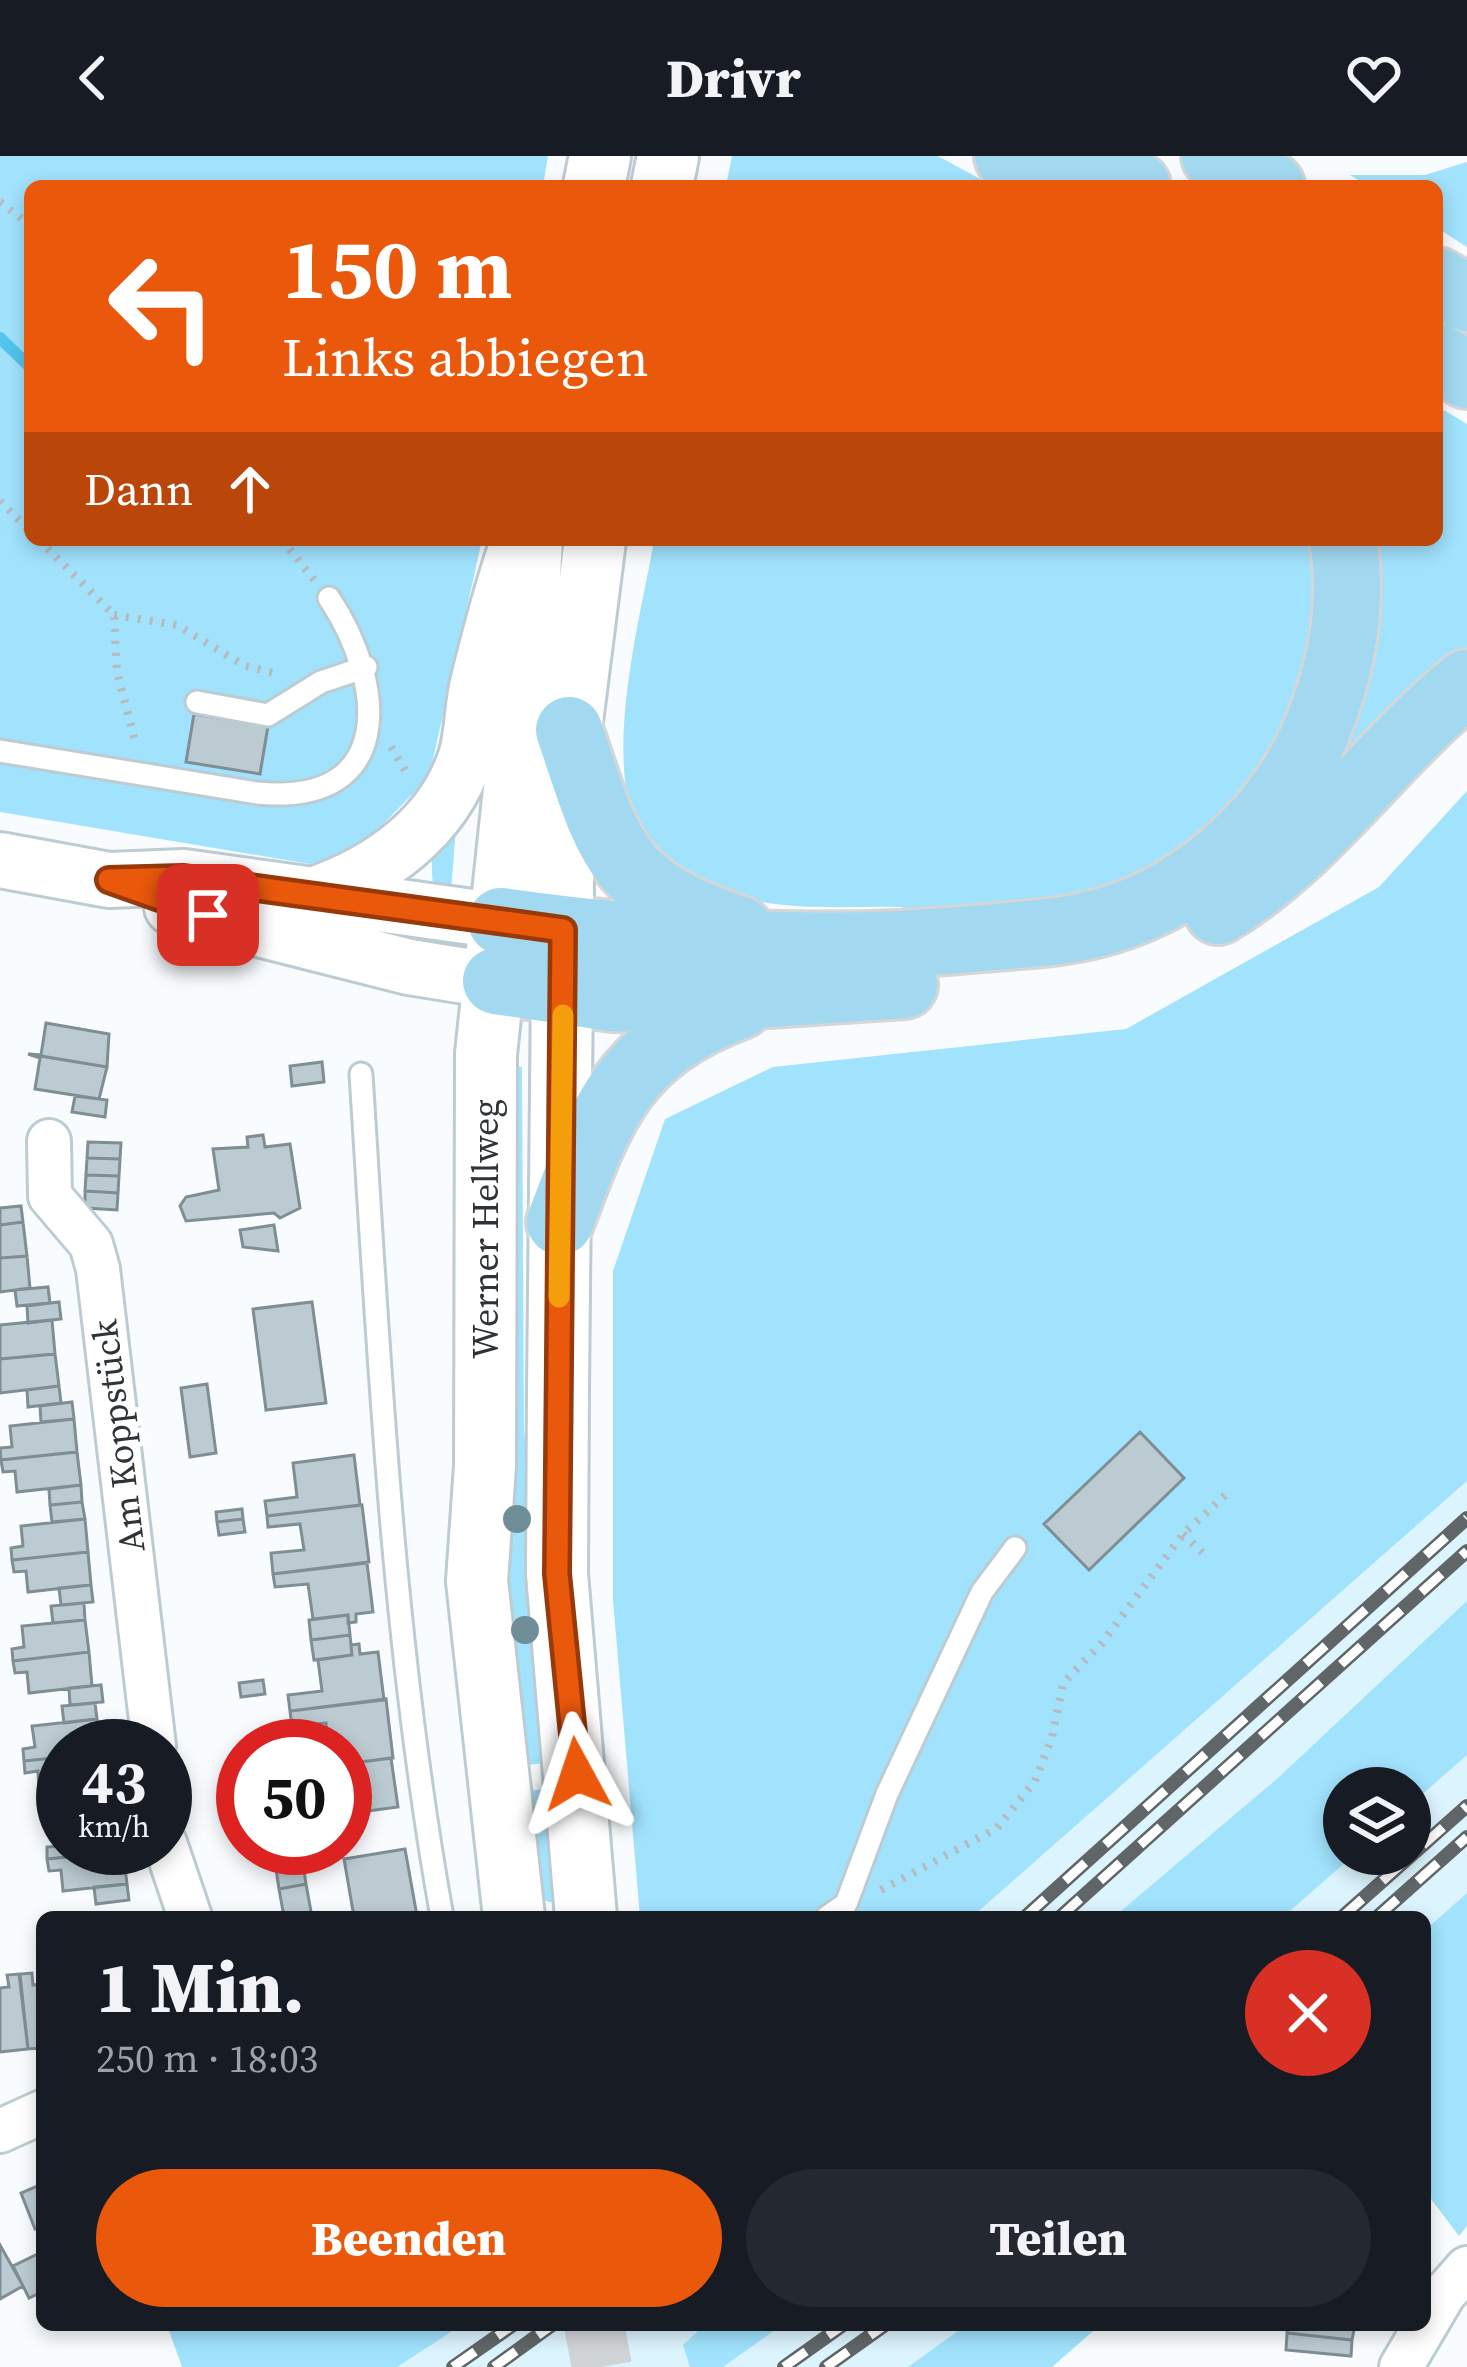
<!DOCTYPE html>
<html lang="de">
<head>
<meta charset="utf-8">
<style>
  body { margin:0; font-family:"Source Serif 4",serif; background:#242831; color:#f1f3f6; height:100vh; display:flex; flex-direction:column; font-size:45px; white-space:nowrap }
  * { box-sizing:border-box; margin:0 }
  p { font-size:39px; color:#9ea1a6 }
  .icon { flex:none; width:66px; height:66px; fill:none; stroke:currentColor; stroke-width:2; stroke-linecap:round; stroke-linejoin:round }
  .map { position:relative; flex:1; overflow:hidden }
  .sheet { position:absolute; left:36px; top:1755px; width:1395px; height:420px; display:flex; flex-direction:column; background:#171b24; border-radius:18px; box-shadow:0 6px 18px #0003 }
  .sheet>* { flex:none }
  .hud { position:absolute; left:24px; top:24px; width:1419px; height:366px; border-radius:18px; box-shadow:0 6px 18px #0003; background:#ea580c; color:#fff; overflow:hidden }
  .buttons { position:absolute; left:1323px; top:1611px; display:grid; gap:24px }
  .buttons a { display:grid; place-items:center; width:108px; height:108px; border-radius:50%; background:#171b24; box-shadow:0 6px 18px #0003; font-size:60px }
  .speed { position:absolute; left:36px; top:1563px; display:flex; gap:24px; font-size:60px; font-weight:700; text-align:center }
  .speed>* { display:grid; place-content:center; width:156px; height:156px; border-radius:50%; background:#171b24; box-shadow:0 6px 18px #0003; line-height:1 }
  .speed small { font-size:30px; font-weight:400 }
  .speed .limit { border:18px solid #d22; background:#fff; color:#111 }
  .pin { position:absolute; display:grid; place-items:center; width:102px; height:102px; color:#fff; margin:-51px; border-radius:24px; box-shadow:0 6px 18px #0006 }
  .me { position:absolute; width:132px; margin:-66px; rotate:355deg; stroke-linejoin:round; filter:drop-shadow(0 0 9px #0008) }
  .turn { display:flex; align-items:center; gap:42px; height:252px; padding:0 60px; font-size:54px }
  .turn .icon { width:156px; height:156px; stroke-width:2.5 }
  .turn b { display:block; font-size:84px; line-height:102px }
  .then { display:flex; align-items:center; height:114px; padding:0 60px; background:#0003; gap:24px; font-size:45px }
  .round { display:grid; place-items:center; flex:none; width:126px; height:126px; border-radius:63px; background:#242831 }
  .head { display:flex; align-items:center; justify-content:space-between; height:204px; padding:0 60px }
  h1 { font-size:72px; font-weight:800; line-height:90px }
  .action { display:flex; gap:24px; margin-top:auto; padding:24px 60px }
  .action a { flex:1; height:138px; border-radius:72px; background:#ea580c; color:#fff; font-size:48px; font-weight:800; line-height:138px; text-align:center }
  .action a+a { background:#242831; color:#f1f3f6 }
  header { display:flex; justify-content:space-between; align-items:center; height:156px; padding:0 60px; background:#171b24; font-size:54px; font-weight:800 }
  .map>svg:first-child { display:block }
  .built { fill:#dcf4fe; fill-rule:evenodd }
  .green { fill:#a1e2fd }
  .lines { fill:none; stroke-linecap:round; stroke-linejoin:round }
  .stream { stroke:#53c4ed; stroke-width:12 }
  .building { fill:#bbcbd1; stroke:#7f8e94; stroke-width:3 }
  .secondary-tunnel { stroke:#d0d4d6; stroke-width:60; stroke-dasharray:60 30; stroke-linecap:butt }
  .service-casing { stroke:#bcccd2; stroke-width:27 }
  .minor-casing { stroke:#bcccd2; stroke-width:48 }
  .tertiary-casing { stroke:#bcccd2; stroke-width:60 }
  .secondary-casing { stroke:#bcccd2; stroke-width:66 }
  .motorway-casing { stroke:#d5d6d7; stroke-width:72 }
  .path { stroke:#b6babc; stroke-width:8; stroke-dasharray:3 9; stroke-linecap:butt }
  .service { stroke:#fff; stroke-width:21 }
  .minor { stroke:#fff; stroke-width:42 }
  .tertiary { stroke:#fff; stroke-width:54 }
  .secondary { stroke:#fff; stroke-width:60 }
  .motorway { stroke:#a2d9f0; stroke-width:66 }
  .rail-casing { stroke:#606568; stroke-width:14 }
  .rail { stroke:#fff; stroke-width:9; stroke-dasharray:27; stroke-linecap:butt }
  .tree { fill:#708e98 }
  .route-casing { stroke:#983908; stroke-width:30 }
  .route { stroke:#ea580c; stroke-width:21 }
  .slow { stroke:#f59e0b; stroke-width:21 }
  .labels { text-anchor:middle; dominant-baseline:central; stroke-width:10; stroke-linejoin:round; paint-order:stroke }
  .street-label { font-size:36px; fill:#2d3336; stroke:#fff }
</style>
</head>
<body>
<header><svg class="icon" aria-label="back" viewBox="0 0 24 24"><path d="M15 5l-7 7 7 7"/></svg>Drivr<svg class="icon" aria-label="heart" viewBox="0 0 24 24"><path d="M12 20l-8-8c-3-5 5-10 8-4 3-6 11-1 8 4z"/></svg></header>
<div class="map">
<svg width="1467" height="2211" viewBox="0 0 1467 2211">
  <rect width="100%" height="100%" fill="#f9fcfe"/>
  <path class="built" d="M 1467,1325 L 1467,1737 L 1425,1774 L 1425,1761 L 972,1761 ZM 1344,1632 L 1410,1632 L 1410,1698 L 1344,1698 Z
    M 462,2169 L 966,2169 L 908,2211 L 397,2211 Z"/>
  <path class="green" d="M 0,0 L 548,0 L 543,30 L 30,30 L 30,384 L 482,384 L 429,621 L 359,693 L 310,708 L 0,656 Z
    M 732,0 L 938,0 L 993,30 L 726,30 Z
    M 1467,6 L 1467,91 L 1437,72 L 1437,30 L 1368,30 L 1350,19 L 1425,19 Z
    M 1437,250 L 1467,268 L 1467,496 L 1390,552 L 1290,658 L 1365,384 L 1437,384 Z
    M 654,384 L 1319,384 L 1321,457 L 1282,593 L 1182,703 L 1059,753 L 921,757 L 901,751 C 856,750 806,754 762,746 C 729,741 684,731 659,707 C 590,639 640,469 654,384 Z
    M 1467,635 L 1467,1325 L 972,1761 L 640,1761 L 613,1444 L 613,1115 L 665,963 L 773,911 L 1126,873 L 1379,731 Z
    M 456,672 L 451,735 L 433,736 L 431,690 Z
    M 496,910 L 522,911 L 524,1273 L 549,1606 L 523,1610 L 497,1291 Z
    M 1467,1445 L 1467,1599 L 1410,1649 L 1410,1632 L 1344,1632 L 1344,1698 L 1355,1698 L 1283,1761 L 1114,1761 L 1279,1621 Z
    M 552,1632 L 556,1746 L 548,1746 L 541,1741 L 527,1635 Z
    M 1467,1737 L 1467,2070 L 1459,2080 L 1425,2035 L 1425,1774 Z
    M 167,2169 L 462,2169 L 397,2211 L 182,2211 Z
    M 704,2169 L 782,2169 L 723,2211 L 690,2211 L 683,2189 Z
    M 966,2169 L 1100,2169 L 1052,2211 L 908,2211 Z"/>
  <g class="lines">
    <path class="stream" d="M 0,182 L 30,211"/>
  </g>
  <path class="building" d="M 194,558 L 268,570 L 260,618 L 186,606 Z
    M 46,867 L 109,878 L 107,911 L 29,898 L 41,899 Z
    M 28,898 L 107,911 L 99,943 L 35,933 L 40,902 Z
    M 322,906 L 324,926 L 292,930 L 290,910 Z
    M 75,940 L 107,944 L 105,961 L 72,956 Z
    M 263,979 L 265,991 L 290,988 L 300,1052 L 280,1062 L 274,1057 L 186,1065 L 180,1050 L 186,1041 L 219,1034 L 213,993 L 248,991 L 247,981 Z
    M 88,986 L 121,987 L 120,1003 L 87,1002 Z
    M 87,1002 L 120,1003 L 119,1020 L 86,1019 Z
    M 86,1019 L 119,1020 L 118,1037 L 85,1035 Z
    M 85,1035 L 118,1037 L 117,1054 L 85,1052 Z
    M 21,1050 L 23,1066 L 0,1069 L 0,1052 Z
    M 23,1066 L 27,1100 L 0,1102 L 0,1069 Z
    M 274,1069 L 278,1095 L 243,1091 L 240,1074 Z
    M 27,1100 L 30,1132 L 0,1136 L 0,1102 Z
    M 48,1131 L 50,1147 L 17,1150 L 15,1134 Z
    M 59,1146 L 61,1163 L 28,1167 L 27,1150 Z
    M 312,1146 L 326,1247 L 266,1254 L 253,1153 Z
    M 52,1164 L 55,1198 L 0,1203 L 0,1169 Z
    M 55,1198 L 59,1230 L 0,1237 L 0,1203 Z
    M 207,1228 L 216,1297 L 190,1301 L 181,1232 Z
    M 59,1230 L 61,1247 L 28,1251 L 27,1234 Z
    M 72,1246 L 74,1263 L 41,1266 L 40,1250 Z
    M 74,1263 L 77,1296 L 1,1304 L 0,1292 L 12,1291 L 10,1270 Z
    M 1140,1276 L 1184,1322 L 1089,1414 L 1044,1368 Z
    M 77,1296 L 81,1329 L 17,1336 L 15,1315 L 3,1316 L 1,1304 Z
    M 354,1299 L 360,1349 L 267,1360 L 265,1345 L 297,1341 L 293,1307 Z
    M 81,1329 L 82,1346 L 50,1349 L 49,1333 Z
    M 82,1346 L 85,1363 L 52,1366 L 50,1349 Z
    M 362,1349 L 369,1406 L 273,1418 L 271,1397 L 304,1394 L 300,1368 L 268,1371 L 267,1360 Z
    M 242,1353 L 243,1363 L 217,1366 L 216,1356 Z
    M 85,1363 L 88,1396 L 12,1404 L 11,1392 L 23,1390 L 21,1370 Z
    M 243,1363 L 245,1376 L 219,1379 L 217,1366 Z
    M 88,1396 L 91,1429 L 28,1436 L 26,1415 L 14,1416 L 12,1404 Z
    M 367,1407 L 373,1456 L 356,1458 L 356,1466 L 348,1467 L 348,1459 L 313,1463 L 308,1428 L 275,1431 L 273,1418 Z
    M 91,1429 L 93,1446 L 61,1449 L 59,1432 Z
    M 84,1447 L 85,1464 L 53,1467 L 51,1450 Z
    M 348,1459 L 350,1479 L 311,1484 L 309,1464 Z
    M 85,1464 L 89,1496 L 13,1505 L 12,1493 L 24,1491 L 22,1470 Z
    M 350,1479 L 352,1499 L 314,1504 L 311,1484 Z
    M 359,1488 L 360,1498 L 378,1496 L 384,1544 L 290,1555 L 288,1539 L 322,1535 L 318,1504 L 352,1499 L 351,1489 Z
    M 89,1496 L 92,1530 L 29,1537 L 27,1516 L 15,1517 L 13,1505 Z
    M 263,1524 L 265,1538 L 241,1541 L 239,1527 Z
    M 101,1529 L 103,1546 L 70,1549 L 69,1532 Z
    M 386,1543 L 393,1602 L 345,1608 L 345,1590 L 328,1590 L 326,1567 L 292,1571 L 290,1555 Z
    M 95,1547 L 97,1563 L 64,1567 L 62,1550 Z
    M 97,1563 L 100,1590 L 63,1590 L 63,1601 L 24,1605 L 23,1593 L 35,1591 L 32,1570 Z
    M 63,1601 L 63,1634 L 39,1636 L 38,1615 L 25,1617 L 24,1605 Z
    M 391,1602 L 398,1651 L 345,1658 L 345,1608 Z
    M 63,1668 L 63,1692 L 123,1695 L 47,1703 L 47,1691 L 58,1690 L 56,1669 Z
    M 405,1693 L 417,1760 L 354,1761 L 344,1703 Z
    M 123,1695 L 127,1728 L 63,1735 L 61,1714 L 49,1715 L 47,1703 Z
    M 303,1708 L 306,1728 L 279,1733 L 276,1713 Z
    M 127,1728 L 129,1744 L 96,1748 L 94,1731 Z
    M 306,1728 L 312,1761 L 284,1761 L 279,1733 Z
    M 32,1817 L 33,1829 L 42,1828 L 42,1892 L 28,1893 L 20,1818 Z
    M 19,1818 L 28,1893 L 0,1896 L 0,1832 L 9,1831 L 7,1819 Z
    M 42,2028 L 42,2070 L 35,2073 L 21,2037 Z
    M 0,2089 L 23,2130 L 0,2143 Z
    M 42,2096 L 42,2136 L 29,2142 L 13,2110 Z
    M 1287,2169 L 1355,2169 L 1352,2184 L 1287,2177 Z
    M 1287,2177 L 1352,2184 L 1351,2200 L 1286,2194 Z"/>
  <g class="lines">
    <path class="secondary-tunnel" d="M 594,2169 L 602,2211"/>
    <g class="service-casing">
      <path id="service" d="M 197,546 L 268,559 L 321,526 L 366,511
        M 0,595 L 257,637 C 397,651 386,528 329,442
        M 361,918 C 379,1199 392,1483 442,1761
        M 827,1761 L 846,1748 L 887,1638 L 982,1436 L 1015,1392"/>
    </g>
    <g class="minor-casing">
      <path id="minor" d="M 49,985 L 50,1040 L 91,1088 L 98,1113 L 154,1590
        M 165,1687 L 190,1761
        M 0,1975 L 42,1956
        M 1401,2211 L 1444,2138 L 1467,2112"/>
    </g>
    <g class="tertiary-casing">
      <path id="tertiary" d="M 0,704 L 109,724 L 184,721 L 501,765
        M 313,739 C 380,716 443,672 466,601 C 473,578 472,551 478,527 C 489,483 501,436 516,393
        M 172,751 L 409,811 L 496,825"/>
    </g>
    <g class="secondary-casing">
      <path id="secondary" d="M 594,30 L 600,0
        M 662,30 L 668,0
        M 514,1761 L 477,1425 L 485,1310 L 486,898 L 522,558 L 532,384
        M 586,1761 L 557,1418 L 558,1235 L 564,628 L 595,384"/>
    </g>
    <g class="motorway-casing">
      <path id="motorway" d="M 1008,0 L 1059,30
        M 1078,0 L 1137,30
        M 1215,0 L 1271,30
        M 1437,125 L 1467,142
        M 1437,201 L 1467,219
        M 569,574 C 609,692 613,732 740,774
        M 1218,755 C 1314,698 1380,597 1467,527
        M 501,765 C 661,787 821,798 983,782 C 1025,778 1069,777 1109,764 C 1200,737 1282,659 1318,571 C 1341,513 1354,447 1343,384
        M 496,825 L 612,842 L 678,844 L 904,829
        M 560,1066 C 601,956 623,893 740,849"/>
    </g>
    <path class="path" d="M 0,46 L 30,69
      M 0,345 L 30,375
      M 39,384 L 114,459 L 117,516 L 136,588
      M 282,384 L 315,425
      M 114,459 L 177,469 L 245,510 L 278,518
      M 391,591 L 408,619
      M 1183,1378 L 1205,1399
      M 881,1734 L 997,1672 L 1035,1625 L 1052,1581 L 1063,1527 L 1102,1487 L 1183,1378 L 1231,1334"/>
    <use href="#service" class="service"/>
    <use href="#minor" class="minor"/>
    <use href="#tertiary" class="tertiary"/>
    <use href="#secondary" class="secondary"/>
    <use href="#motorway" class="motorway"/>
    <g class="rail-casing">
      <path id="rail" d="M 1025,1761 L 1467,1362
        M 1060,1761 L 1467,1395
        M 1342,1761 L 1467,1650
        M 1377,1761 L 1467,1681
        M 453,2211 L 513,2169
        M 494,2211 L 552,2169
        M 784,2211 L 843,2169
        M 826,2211 L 885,2169"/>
    </g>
    <use href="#rail" class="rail"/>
  </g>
  <g class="tree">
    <circle cx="517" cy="1363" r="14"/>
    <circle cx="525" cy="1474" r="14"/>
  </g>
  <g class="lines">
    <g class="route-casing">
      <path id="route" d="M 208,759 L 109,724 L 184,722 L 563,774 L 557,1418 L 577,1618"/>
    </g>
    <use href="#route" class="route"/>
    <path class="slow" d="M 559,1141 L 563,859"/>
  </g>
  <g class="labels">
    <g class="street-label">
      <text transform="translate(485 1073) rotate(-90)">Werner Hellweg</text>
      <text transform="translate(118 1280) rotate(-97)">Am Koppstück</text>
    </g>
  </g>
</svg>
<div class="buttons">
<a><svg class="icon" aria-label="layers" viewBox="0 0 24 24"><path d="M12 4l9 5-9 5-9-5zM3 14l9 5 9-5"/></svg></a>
</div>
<div class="speed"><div>43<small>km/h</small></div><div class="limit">50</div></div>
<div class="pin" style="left:208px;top:759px;background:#d93025"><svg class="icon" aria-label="arrive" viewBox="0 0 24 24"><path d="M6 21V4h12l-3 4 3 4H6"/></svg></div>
<svg class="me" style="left:577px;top:1618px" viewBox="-20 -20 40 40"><path d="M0-17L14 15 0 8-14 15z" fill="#ea580c" stroke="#fff" stroke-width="4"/></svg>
<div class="hud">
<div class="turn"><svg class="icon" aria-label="left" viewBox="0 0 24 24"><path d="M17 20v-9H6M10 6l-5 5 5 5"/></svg><div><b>150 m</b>Links abbiegen</div></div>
<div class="then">Dann<svg class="icon" aria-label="ahead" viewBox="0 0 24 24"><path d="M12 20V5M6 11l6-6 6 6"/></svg></div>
</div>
<section class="sheet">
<div class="head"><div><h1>1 Min.</h1><p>250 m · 18:03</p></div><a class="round" style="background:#d93025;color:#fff"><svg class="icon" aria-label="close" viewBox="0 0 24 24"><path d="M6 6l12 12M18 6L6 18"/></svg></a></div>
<div class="action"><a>Beenden</a><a>Teilen</a></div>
</section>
</div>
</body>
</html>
